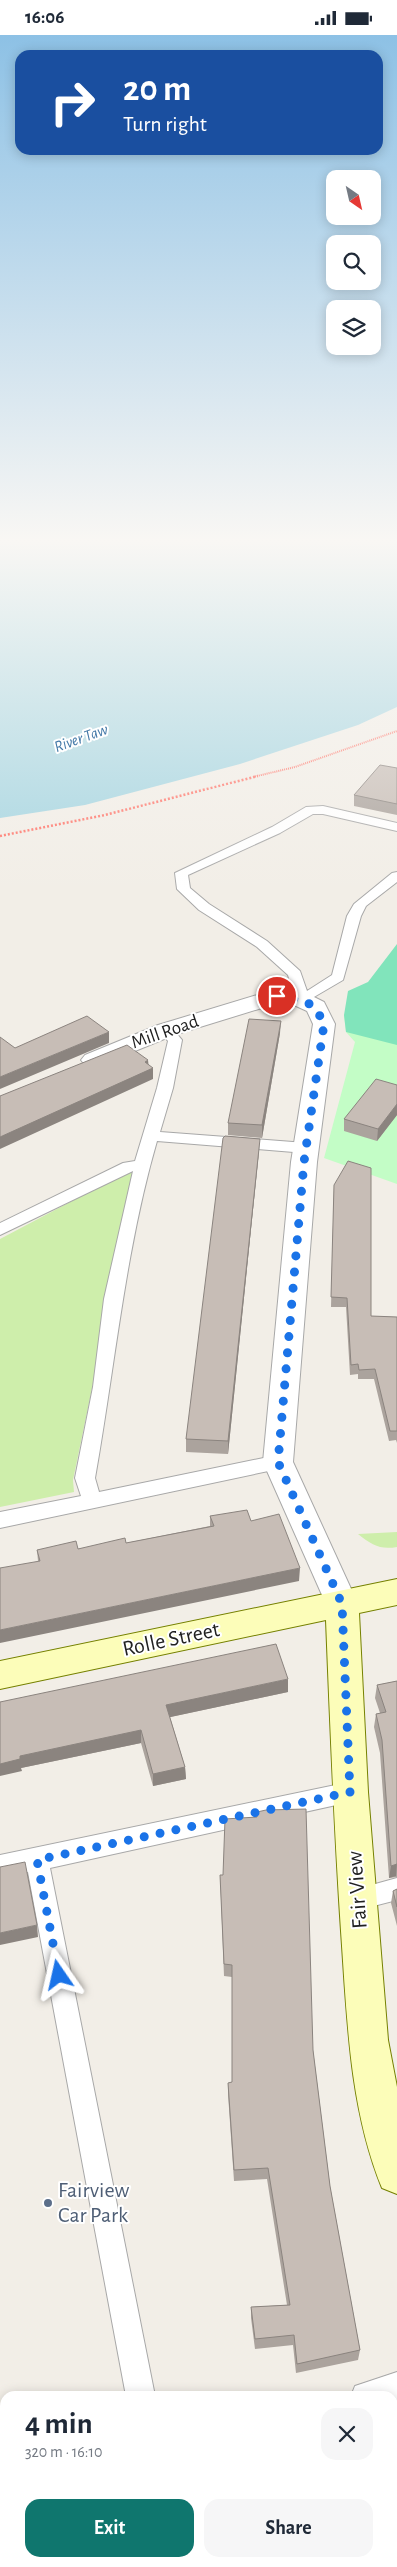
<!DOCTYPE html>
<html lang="en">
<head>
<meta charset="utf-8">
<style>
  body { margin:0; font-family:"Alegreya Sans",sans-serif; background:#f6f6f7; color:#1f2937; height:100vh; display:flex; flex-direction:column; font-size:19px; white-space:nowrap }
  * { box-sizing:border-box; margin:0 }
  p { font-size:16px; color:#747a83 }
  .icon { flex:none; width:28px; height:28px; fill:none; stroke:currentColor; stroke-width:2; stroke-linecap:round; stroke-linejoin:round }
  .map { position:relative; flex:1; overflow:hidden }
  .panel { position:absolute; left:0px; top:2356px; width:398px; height:176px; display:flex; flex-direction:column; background:#fff; border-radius:15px 15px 0 0; box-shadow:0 2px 12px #0003 }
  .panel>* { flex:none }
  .guide { position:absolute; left:15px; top:15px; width:368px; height:105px; border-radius:15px; box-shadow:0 2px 12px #0003; background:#1a4fa0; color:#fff; overflow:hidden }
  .needle { width:32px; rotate:146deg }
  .fabs { position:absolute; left:326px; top:135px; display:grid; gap:10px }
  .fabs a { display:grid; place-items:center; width:55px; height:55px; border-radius:10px; background:#fff; box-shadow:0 2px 12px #0003; font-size:25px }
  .pin { position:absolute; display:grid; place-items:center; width:42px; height:42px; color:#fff; margin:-21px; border:2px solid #fff; border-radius:50%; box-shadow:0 1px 5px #0007 }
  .me { position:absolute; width:55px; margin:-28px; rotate:349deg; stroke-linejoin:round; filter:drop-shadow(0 0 4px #0008) }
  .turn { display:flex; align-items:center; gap:18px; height:105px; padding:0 25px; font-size:22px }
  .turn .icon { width:65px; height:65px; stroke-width:2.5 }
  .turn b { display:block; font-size:35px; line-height:42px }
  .round { display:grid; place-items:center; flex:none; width:52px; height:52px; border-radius:15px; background:#f6f6f7 }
  .summary { display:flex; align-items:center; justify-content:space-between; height:85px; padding:0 25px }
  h1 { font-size:30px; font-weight:600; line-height:38px }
  .primary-button { display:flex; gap:10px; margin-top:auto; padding:10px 25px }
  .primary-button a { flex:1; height:58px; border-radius:15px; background:#0f766e; color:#fff; font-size:20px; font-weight:600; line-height:58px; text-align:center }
  .primary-button a+a { background:#f6f6f7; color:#1f2937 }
  .status { display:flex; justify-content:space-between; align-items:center; height:35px; padding:0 25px; background:#fff; direction:ltr }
  .status svg { height:14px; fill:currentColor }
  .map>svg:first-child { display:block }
  .grass { fill:#ceeeab }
  .park { fill:#c3fdc6 }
  .pitch { fill:#81e4bb }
  .water { fill:#a5d5e1 }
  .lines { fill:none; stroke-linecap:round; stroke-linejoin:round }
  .lane-casing { stroke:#a8a8a8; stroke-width:2 }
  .street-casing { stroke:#a8a8a8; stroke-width:2 }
  .secondary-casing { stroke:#758000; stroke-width:2 }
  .path-far1 { stroke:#ff766b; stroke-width:2; stroke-dasharray:1 1; stroke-linecap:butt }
  .path { stroke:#ff766b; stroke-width:2.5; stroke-dasharray:2 2; stroke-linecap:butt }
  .lane { fill:#fff; fill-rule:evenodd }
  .street { fill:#fff; fill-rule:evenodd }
  .secondary { fill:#fcfdb9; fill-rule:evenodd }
  .wall { fill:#aba39d }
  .shaded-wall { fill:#8b847f }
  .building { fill:#c7bdb6; stroke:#8b847f }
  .route { stroke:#1a73e8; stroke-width:9; stroke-dasharray:0 16.2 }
  .service-dot { fill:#5c6f8a; stroke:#fff; stroke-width:2 }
  .labels { text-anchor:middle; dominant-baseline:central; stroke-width:4; stroke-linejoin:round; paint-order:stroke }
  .far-water-label { font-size:16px; font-style:italic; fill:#4177a6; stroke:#fff }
  .street-label { font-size:19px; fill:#212121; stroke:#fff }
  .near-street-label { font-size:22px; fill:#212121; stroke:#fff }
  .near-service-label { font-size:22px; fill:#4e5e75; stroke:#fff; text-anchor:start }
</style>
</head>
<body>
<div class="status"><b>16:06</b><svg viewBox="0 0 49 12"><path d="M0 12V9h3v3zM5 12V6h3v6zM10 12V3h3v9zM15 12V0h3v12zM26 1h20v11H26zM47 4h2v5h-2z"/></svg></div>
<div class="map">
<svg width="397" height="2532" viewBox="0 0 397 2532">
  <rect width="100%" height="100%" fill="#f2eee7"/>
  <path class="grass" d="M 129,1136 L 137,1137 L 73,1445 L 74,1457 L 0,1472 L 0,1204 Z
    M 397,1497 L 397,1512 C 380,1515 372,1510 358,1499 Z"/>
  <path class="park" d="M 397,934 L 397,1149 L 324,1123 L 355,1007 L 346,997 L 344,980 Z"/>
  <path class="pitch" d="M 397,909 L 397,1010 L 346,997 L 344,980 L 348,956 L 368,947 Z"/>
  <path class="water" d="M 0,504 L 397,504 L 397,672 L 358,690 L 240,729 L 85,770 L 0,783 Z"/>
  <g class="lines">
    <g class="lane-casing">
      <path id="lane" d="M 323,771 L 397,788 L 397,796 L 323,779 L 313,779 L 280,798 L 188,840 L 190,853 L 209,869 L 267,906 L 300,936 L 307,956 L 332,940 L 347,881 L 354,869 L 392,838 L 397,837 L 397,847 L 366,871 L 361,881 L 343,945 L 302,969 L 295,965 L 288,940 L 257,912 L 199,875 L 177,854 L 175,838 L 272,792 L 306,772 Z
        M 166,991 L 171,992 L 182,1005 L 173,1053 L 160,1097 L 306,1108 L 314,1113 L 306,1118 L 157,1106 C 125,1216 115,1331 95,1443 L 99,1457 L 278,1420 L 285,1422 L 288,1427 L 285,1432 L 278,1434 L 0,1493 L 0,1477 L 81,1461 L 75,1443 L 93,1352 L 104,1264 L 133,1136 L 0,1200 L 0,1188 L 123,1128 L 135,1126 L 157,1053 L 168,1006 L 159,995 Z
        M 350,1747 L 358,1750 L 361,1757 L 358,1764 L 350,1767 L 50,1833 L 155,2361 L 126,2361 L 28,1837 L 0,1842 L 0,1820 Z
        M 397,1843 L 397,1865 L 358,1875 L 350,1872 L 346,1864 L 350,1856 Z
        M 397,2337 L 397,2367 L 392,2368 L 392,2361 L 351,2361 L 355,2351 Z
        M 146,2528 L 176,2528 L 176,2532 L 146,2532 Z"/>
    </g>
    <g class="street-casing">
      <path id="street" d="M 277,954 L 310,960 L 324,967 L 335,989 L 317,1127 L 293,1427 L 358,1569 L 354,1578 L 342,1582 L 330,1578 L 326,1569 L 263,1427 L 291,1127 L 313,989 L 307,976 L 296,971 L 278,968 L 174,1000 L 101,1030 L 93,1032 L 85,1030 L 81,1025 L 85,1020 L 158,990 Z"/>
    </g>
    <g class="secondary-casing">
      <path id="secondary" d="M 397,1544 L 397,1570 L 359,1578 L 368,1757 L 388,2005 L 397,2052 L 397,2159 L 382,2153 C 349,2072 347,1981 341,1896 C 334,1792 330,1688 326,1585 L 0,1654 L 0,1626 Z"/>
    </g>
    <path class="path-far1" d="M 253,742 L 295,732 L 397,696"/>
    <path class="path" d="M 0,801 L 105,780 L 258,741"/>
    <use href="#lane" class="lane"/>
    <use href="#street" class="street"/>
    <use href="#secondary" class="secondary"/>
  </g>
  <path class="wall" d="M 397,733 L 397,780 L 354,771 L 354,760 Z
    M 280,998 L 262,1103 L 228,1100 L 228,1088 Z
    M 397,1050 L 397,1080 L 377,1106 L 344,1096 L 344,1084 Z
    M 259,1116 L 228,1419 L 186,1417 L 186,1404 Z
    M 334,1150 L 371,1281 L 397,1282 L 397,1408 L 396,1405 L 389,1406 L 374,1344 L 358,1344 L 358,1339 L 350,1340 L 346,1272 L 331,1272 Z
    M 210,1481 L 251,1486 L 299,1546 L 38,1526 L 37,1515 L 78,1514 L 126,1508 L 210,1491 Z
    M 397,1646 L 397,1842 L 389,1843 L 380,1718 L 374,1692 L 376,1679 L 380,1678 L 375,1663 L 377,1650 Z
    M 288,1657 L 170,1682 L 185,1732 L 186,1744 L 153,1751 L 141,1708 L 21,1733 L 22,1736 L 0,1667 Z
    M 220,1840 L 313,2015 L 330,2151 L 360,2315 L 358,2325 L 296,2338 L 293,2310 L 255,2314 L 251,2283 L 251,2272 L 287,2270 L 267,2144 L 234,2146 L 228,2059 L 228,2048 L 232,2047 L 232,1942 L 224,1941 Z
    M 397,1854 L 397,1891 L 391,1868 L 393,1856 Z
    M 299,2528 L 392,2528 L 397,2532 L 300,2532 Z"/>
  <path class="shaded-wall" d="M 281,986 L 280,998 L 262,1103 L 262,1090 Z
    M 109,997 L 109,1008 L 0,1054 L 0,1042 Z
    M 148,1025 L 149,1034 L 153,1033 L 153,1044 L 0,1114 L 0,1102 Z
    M 397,1069 L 397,1080 L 377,1106 L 378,1094 Z
    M 260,1104 L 259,1116 L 228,1419 L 228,1406 Z
    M 300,1533 L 299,1546 L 0,1608 L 0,1595 Z
    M 288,1644 L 288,1657 L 166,1683 L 166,1670 Z
    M 141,1695 L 141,1708 L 21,1733 L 22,1736 L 0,1741 L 0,1729 L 20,1721 Z
    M 185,1732 L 186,1744 L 153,1751 L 153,1739 Z
    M 397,1829 L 396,1841 L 389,1843 L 391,1831 Z
    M 37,1890 L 38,1902 L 0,1910 L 0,1898 Z"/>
  <path class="building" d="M 380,730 L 397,733 L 397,769 L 354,760 Z
    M 87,981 L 109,997 L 0,1042 L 0,1002 L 15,1013 Z
    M 249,984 L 281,986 L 262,1090 L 228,1088 Z
    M 127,1010 L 148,1025 L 145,1027 L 153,1033 L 0,1102 L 0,1061 Z
    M 376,1044 L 397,1050 L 397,1069 L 378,1094 L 344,1084 Z
    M 225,1101 L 260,1104 L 228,1406 L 186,1404 L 223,1103 Z
    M 348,1126 L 371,1133 L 371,1281 L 397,1282 L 397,1396 L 390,1396 L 375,1334 L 359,1335 L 358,1329 L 351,1330 L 347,1263 L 331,1262 L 334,1150 Z
    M 247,1475 L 251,1486 L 279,1479 L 300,1533 L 0,1595 L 0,1533 L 40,1526 L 37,1515 L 76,1506 L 78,1514 L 125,1503 L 126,1508 L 214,1491 L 210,1481 Z
    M 276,1609 L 288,1644 L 166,1670 L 185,1732 L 153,1739 L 141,1695 L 20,1721 L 20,1724 L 0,1729 L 0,1667 Z
    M 397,1646 L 397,1829 L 391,1831 L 382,1705 L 376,1679 L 386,1677 L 377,1650 Z
    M 306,1774 L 313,2015 L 330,2151 L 360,2315 L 297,2329 L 294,2300 L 255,2304 L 251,2272 L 290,2270 L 268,2133 L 234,2135 L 228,2048 L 232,2047 L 232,1930 L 224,1929 L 220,1840 L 223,1840 L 225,1784 L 257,1782 L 257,1777 L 266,1775 Z
    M 25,1827 L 37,1890 L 0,1898 L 0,1832 Z
    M 397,1854 L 397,1872 L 393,1856 Z
    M 392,2451 L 397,2472 L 397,2532 L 303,2532 L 302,2528 L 392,2528 Z"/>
  <linearGradient id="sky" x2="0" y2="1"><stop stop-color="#8dc1e5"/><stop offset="0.59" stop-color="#f9f7f4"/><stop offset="1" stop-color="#f9f7f4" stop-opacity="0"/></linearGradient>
  <rect width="397" height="858" fill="url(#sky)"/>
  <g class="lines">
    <path class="route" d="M 59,1940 L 37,1825 L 350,1757 L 342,1569 L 278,1427 L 304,1127 L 324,989 C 312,963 304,966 277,961"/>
  </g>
  <circle class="service-dot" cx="48" cy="2168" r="5"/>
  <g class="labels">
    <g class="far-water-label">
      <text transform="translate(81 703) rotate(-20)">River Taw</text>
    </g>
    <g class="street-label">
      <text transform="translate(165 997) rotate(-19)">Mill Road</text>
    </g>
    <g class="near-street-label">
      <text transform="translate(171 1604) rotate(-12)">Rolle Street</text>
      <text transform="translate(357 1855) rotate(-94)">Fair View</text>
    </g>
    <g class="near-service-label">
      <text x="58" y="2155">Fairview<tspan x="58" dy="25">Car Park</tspan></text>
    </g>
  </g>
</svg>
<div class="fabs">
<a><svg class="needle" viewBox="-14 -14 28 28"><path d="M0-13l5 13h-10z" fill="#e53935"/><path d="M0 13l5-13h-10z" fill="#747a83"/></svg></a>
<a><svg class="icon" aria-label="search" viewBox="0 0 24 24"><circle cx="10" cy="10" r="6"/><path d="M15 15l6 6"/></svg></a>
<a><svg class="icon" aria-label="layers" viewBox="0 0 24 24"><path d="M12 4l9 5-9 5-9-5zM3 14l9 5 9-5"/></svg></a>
</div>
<div class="pin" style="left:277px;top:961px;background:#d93025"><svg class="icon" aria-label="arrive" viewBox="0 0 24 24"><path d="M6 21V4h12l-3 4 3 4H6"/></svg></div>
<svg class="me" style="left:59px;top:1940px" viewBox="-20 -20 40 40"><path d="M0-17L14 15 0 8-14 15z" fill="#1a73e8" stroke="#fff" stroke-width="4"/></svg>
<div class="guide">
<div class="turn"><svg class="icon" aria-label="right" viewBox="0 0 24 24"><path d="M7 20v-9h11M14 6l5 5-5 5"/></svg><div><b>20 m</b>Turn right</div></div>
</div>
<section class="panel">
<div class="summary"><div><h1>4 min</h1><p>320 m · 16:10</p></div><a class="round"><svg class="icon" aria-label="close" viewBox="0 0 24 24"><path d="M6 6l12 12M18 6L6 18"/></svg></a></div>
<div class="primary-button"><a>Exit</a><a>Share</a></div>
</section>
</div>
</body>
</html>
